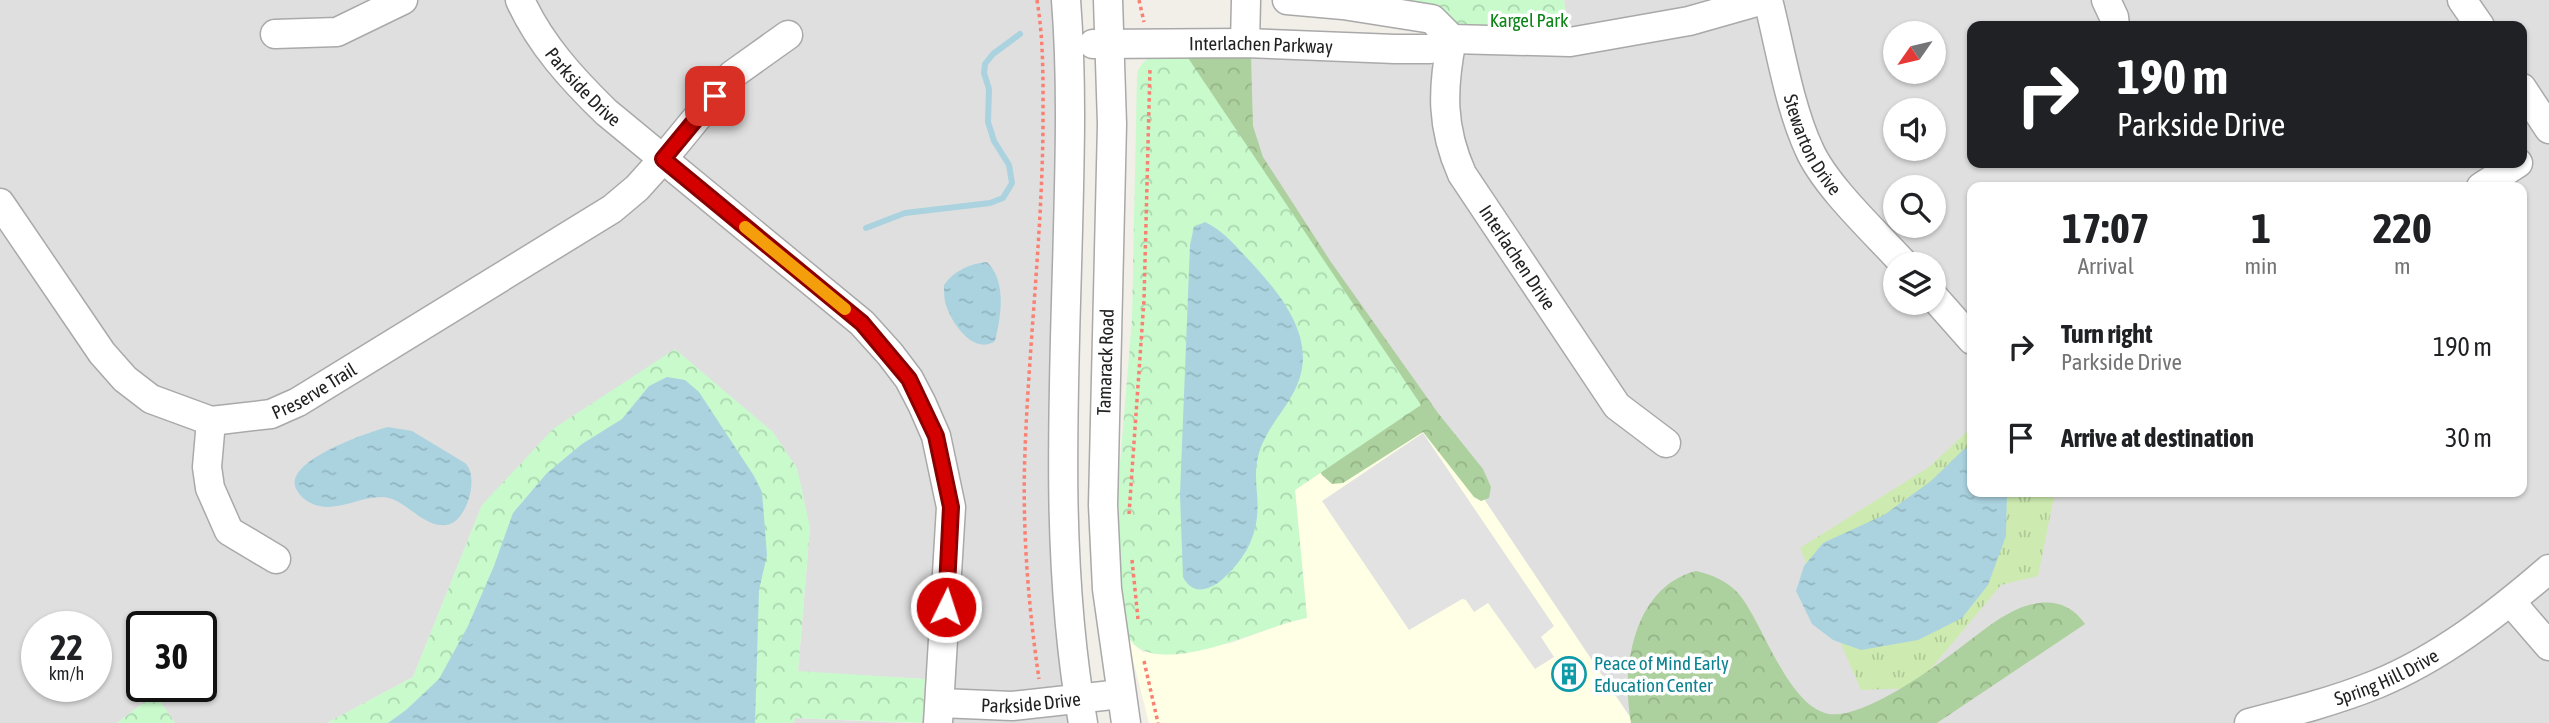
<!DOCTYPE html>
<html lang="en">
<head>
<meta charset="utf-8">
<style>
  body { margin:0; font-family:"Asap Condensed",sans-serif; background:#f6f6f6; color:#202124; height:100vh; display:flex; flex-direction:column; font-size:26px; white-space:nowrap }
  * { box-sizing:border-box; margin:0 }
  p { font-size:23px; color:#757577 }
  .icon { flex:none; width:38px; height:38px; fill:none; stroke:currentColor; stroke-width:2; stroke-linecap:round; stroke-linejoin:round }
  .map { position:relative; flex:1; overflow:hidden }
  .details { position:absolute; left:1967px; top:182px; width:560px; height:315px; display:flex; flex-direction:column; background:#fff; border-radius:14px; box-shadow:0 2px 5px #0004 }
  .details>* { flex:none }
  .banner { position:absolute; left:1967px; top:21px; width:560px; height:147px; border-radius:14px; box-shadow:0 2px 5px #0004; background:#202124; color:#fff; overflow:hidden }
  .needle { width:46px; rotate:236deg }
  .buttons { position:absolute; left:1883px; top:21px; display:grid; gap:14px }
  .buttons a { display:grid; place-items:center; width:63px; height:63px; border-radius:50%; background:#fff; box-shadow:0 2px 5px #0004; font-size:35px }
  .speed { position:absolute; left:21px; top:611px; display:flex; gap:14px; font-size:35px; font-weight:700; text-align:center }
  .speed>* { display:grid; place-content:center; width:91px; height:91px; border-radius:50%; background:#fff; box-shadow:0 2px 5px #0004; line-height:1 }
  .speed small { font-size:18px; font-weight:400 }
  .speed .limit { border:4px solid #111; border-radius:10px; background:#fff; color:#111 }
  .pin { position:absolute; display:grid; place-items:center; width:60px; height:60px; color:#fff; margin:-30px; border-radius:14px; box-shadow:0 4px 10px #0006 }
  .me { position:absolute; width:77px; margin:-38px; rotate:4deg; stroke-linejoin:round; filter:drop-shadow(0 0 5px #0008) }
  .turn { display:flex; align-items:center; gap:24px; height:147px; padding:0 35px; font-size:32px }
  .turn .icon { width:91px; height:91px; stroke-width:2.5 }
  .turn b { display:block; font-size:49px; line-height:60px }
  .eta { display:flex; justify-content:space-evenly; align-items:center; height:119px; text-align:center }
  .eta b { font-size:42px; font-weight:700; line-height:49px }
  ul { padding:0; list-style:none }
  li { display:flex; align-items:center; gap:21px; height:91px; padding:0 35px }
  li div { flex:1 }
  li b { display:block; font-size:26px }
  li em { font-style:normal }
  .map>svg:first-child { display:block }
  .residential { fill:#e0dfdf; fill-rule:evenodd }
  .education { fill:#ffffe5 }
  .grass { fill:url(#grass-tufts) }
  .forest { fill:url(#forest-crowns) }
  .park { fill:url(#park-crowns) }
  .parking { fill:#e2e2e2 }
  .water { fill:url(#water-ripples) }
  .lines { fill:none; stroke-linecap:round; stroke-linejoin:round }
  .stream { stroke:#aad3df; stroke-width:6 }
  .minor-casing { stroke:#a9a9a9; stroke-width:31 }
  .path { stroke:#fa8072; stroke-width:3.5; stroke-dasharray:3.5 3.5; stroke-linecap:butt }
  .minor { stroke:#fff; stroke-width:28 }
  .route-casing { stroke:#8a0000; stroke-width:18 }
  .route { stroke:#d40000; stroke-width:12 }
  .slow { stroke:#f59e0b; stroke-width:12 }
  .labels { text-anchor:middle; dominant-baseline:central; stroke-width:7; stroke-linejoin:round; paint-order:stroke }
  .park-label { font-size:19px; fill:#0c8416; stroke:#fff }
  .street-label { font-size:19px; fill:#222; stroke:#fff }
  .culture-label { font-size:19px; fill:#0d838f; stroke:#fff; text-anchor:start }
</style>
</head>
<body>
<div class="map">
<svg width="2549" height="723" viewBox="0 0 2549 723">
  <defs>
    <pattern id="grass-tufts" width="24" height="20" patternUnits="userSpaceOnUse" patternTransform="scale(1.75)"><rect width="24" height="20" fill="#cdebb0"/><path d="M3 7l-1-3M5 7V3M7 7l1-3M15 17l-1-3M17 17v-4M19 17l1-3" fill="none" stroke="#b0c997"/></pattern>
    <pattern id="forest-crowns" width="20" height="18" patternUnits="userSpaceOnUse" patternTransform="scale(1.75)"><rect width="20" height="18" fill="#add19e"/><path d="M2 6a3 3 0 1 1 6 0M12 15a3 3 0 1 1 6 0" fill="none" stroke="#95b388"/></pattern>
    <pattern id="park-crowns" width="20" height="18" patternUnits="userSpaceOnUse" patternTransform="scale(1.75)"><rect width="20" height="18" fill="#c8facc"/><path d="M2 6a3 3 0 1 1 6 0M12 15a3 3 0 1 1 6 0" fill="none" stroke="#acd6af"/></pattern>
    <pattern id="water-ripples" width="26" height="14" patternUnits="userSpaceOnUse" patternTransform="scale(1.75)"><rect width="26" height="14" fill="#aad3df"/><path d="M2 4q2-2 4 0t4 0M15 11q2-2 4 0t4 0" fill="none" stroke="#92b5bf"/></pattern>
  </defs>
  <rect width="100%" height="100%" fill="#f2efe9"/>
  <path class="residential" d="M 0,0 L 1066,0 L 1083,723 L 922,723 L 925,679 L 798,672 L 810,527 L 482,505 L 413,677 L 327,723 L 175,723 L 155,694 L 117,723 L 0,723 ZM 37,626 L 96,626 L 96,686 L 37,686 ZM 142,626 L 201,626 L 201,686 L 142,686 Z
    M 1564,0 L 2549,0 L 2549,723 L 1634,723 L 1178,43 L 1570,41 ZM 1972,26 L 2522,26 L 2522,163 L 1972,163 ZM 1895,33 L 1934,33 L 1934,72 L 1895,72 ZM 1895,110 L 1934,110 L 1934,149 L 1895,149 ZM 1895,187 L 1934,187 L 1934,226 L 1895,226 ZM 1972,187 L 2522,187 L 2522,492 L 1972,492 ZM 1895,264 L 1934,264 L 1934,303 L 1895,303 Z
    M 794,718 L 907,723 L 794,723 Z"/>
  <path class="education" d="M 1421,405 L 1634,723 L 1149,723 L 1126,632 L 1133,644 L 1143,652 L 1175,652 L 1231,643 L 1283,624 L 1307,618 L 1295,490 Z"/>
  <path class="grass" d="M 1972,427 L 1972,492 L 2055,492 L 2038,576 L 2001,585 L 1915,688 L 1861,690 L 1800,548 L 1929,467 Z"/>
  <path class="forest" d="M 1180,52 L 1251,55 L 1253,126 L 1263,157 L 1331,262 L 1438,413 L 1483,469 L 1491,487 L 1489,498 L 1481,501 L 1474,497 L 1423,432 L 1343,483 L 1332,484 L 1322,475 L 1317,465 Z
    M 1696,571 C 1712,575 1726,580 1738,593 C 1764,622 1791,721 1840,714 C 1877,709 1935,667 1965,644 C 1984,630 2006,611 2029,605 C 2052,599 2071,604 2085,624 L 1937,723 L 1631,723 C 1621,669 1633,587 1696,571 Z"/>
  <path class="park" d="M 1287,0 L 1564,0 L 1570,42 L 1452,39 L 1432,19 Z
    M 1184,52 L 1421,405 L 1295,490 L 1307,618 C 1268,623 1148,688 1126,632 L 1120,569 L 1117,500 L 1132,319 L 1137,75 C 1142,52 1165,55 1184,52 Z
    M 675,349 L 773,432 L 797,468 L 810,527 L 798,671 L 925,679 L 922,723 L 795,718 L 794,723 L 327,723 L 413,677 L 482,505 L 553,429 Z
    M 155,694 L 175,723 L 117,723 Z"/>
  <path class="parking" d="M 1423,433 L 1554,626 L 1541,637 L 1554,657 L 1535,669 L 1488,603 L 1474,612 L 1466,600 L 1462,599 L 1409,630 L 1322,501 Z"/>
  <path class="water" d="M 1205,222 C 1221,229 1234,244 1246,257 C 1275,288 1314,331 1300,377 C 1291,407 1265,426 1258,457 C 1255,469 1256,481 1257,494 C 1260,525 1252,549 1230,572 C 1223,579 1215,587 1204,589 C 1194,591 1187,585 1183,577 L 1180,495 L 1190,245 L 1194,227 Z
    M 987,262 C 1007,281 1001,317 995,341 C 973,356 950,321 945,302 C 944,296 944,290 944,285 C 955,270 969,264 987,262 Z
    M 667,377 L 685,380 L 699,392 L 754,476 L 762,492 L 767,555 L 759,590 L 755,723 L 388,723 L 406,710 L 439,679 L 468,626 L 494,566 L 513,513 L 547,473 L 582,444 L 622,419 L 649,386 Z
    M 388,427 L 412,431 L 465,463 C 480,476 467,523 446,525 C 425,528 408,503 389,498 C 367,493 342,511 320,506 C 312,505 302,499 298,492 C 276,463 369,432 388,427 Z
    M 1972,447 L 1972,492 L 2007,492 L 2006,536 L 1988,585 L 1962,618 L 1918,640 L 1861,650 L 1833,640 L 1812,624 L 1796,591 L 1804,566 L 1823,543 L 1884,515 L 1931,481 L 1964,449 Z"/>
  <g class="lines">
    <path class="stream" d="M 866,228 L 905,213 L 990,203 L 1003,198 L 1012,183 L 1009,165 L 994,141 L 988,122 L 989,89 L 984,73 L 985,64 L 993,54 L 1020,34"/>
    <g class="minor-casing">
      <g id="minor">
        <path id="s1" d="M 520,0 C 540,44 572,79 606,112 L 862,323 L 890,354 L 909,379 L 922,404 L 936,436 L 951,507 L 938,723"/>
        <path d="M 1066,0 C 1072,76 1070,152 1068,229 C 1064,394 1054,560 1083,723"/>
        <path d="M 1108,0 L 1112,124 L 1103,505 L 1107,589 L 1126,723"/>
        <path d="M 1287,0 L 1343,5 L 1432,19 L 1452,39"/>
        <path id="s2" d="M 1768,0 C 1780,47 1789,106 1809,149 C 1825,186 1876,233 1904,264"/>
        <path d="M 2106,0 L 2114,17 L 2115,26"/>
        <path d="M 2462,0 L 2480,26"/>
        <path d="M 275,34 L 337,32 L 403,0"/>
        <path id="s3" d="M 1452,39 C 1442,89 1441,127 1462,174 L 1617,406 L 1666,443"/>
        <path d="M 1245,43 L 1246,0"/>
        <path id="s4" d="M 1093,44 L 1245,43 L 1395,49 L 1430,49 L 1452,39 L 1570,42 L 1689,21 L 1763,0"/>
        <path d="M 2522,88 L 2549,129"/>
        <path d="M 2481,187 L 2518,163"/>
        <path id="s5" d="M 0,203 L 102,353 L 125,379 L 151,399 L 211,421 L 271,414 L 298,402 L 612,209 L 637,188 L 663,159 L 732,75 L 788,35"/>
        <path d="M 1934,297 L 1972,340"/>
        <path d="M 211,421 L 207,467 L 210,488 L 229,531 L 276,559"/>
        <path d="M 2511,602 L 2549,646"/>
        <path id="s6" d="M 940,703 L 1012,706 L 1121,694"/>
        <path id="s7" d="M 2249,723 C 2292,712 2335,701 2377,684 C 2440,658 2497,614 2549,569"/>
      </g>
    </g>
    <path class="path" d="M 1037,0 C 1044,42 1043,85 1043,127 C 1042,235 1029,343 1025,451 C 1022,527 1028,604 1039,679
      M 1139,0 L 1144,22
      M 1129,514 L 1144,300 L 1150,68
      M 1132,560 L 1138,619
      M 1144,661 L 1158,723"/>
    <use href="#minor" class="minor"/>
  </g>
  <g class="lines">
    <g class="route-casing">
      <path id="route" d="M 715,96 L 663,159 L 862,323 L 909,379 L 936,436 L 951,507 L 946,607"/>
    </g>
    <use href="#route" class="route"/>
    <path class="slow" d="M 745,227 L 845,309"/>
  </g>
  <defs>
    <g id="building-ring" transform="scale(1.75)"><circle r="9.5" fill="#fff" stroke="#0f9aa8" stroke-width="1.5"/><path d="M-4-6H4V6H1V3H-1V6H-4ZM-2.5-4.3h1.7v1.8h-1.7ZM.8-4.3h1.7v1.8H.8ZM-2.5-1h1.7V.8h-1.7ZM.8-1h1.7V.8H.8Z" fill="#0f9aa8"/></g>
  </defs>
  <g fill-rule="evenodd">
    <use href="#building-ring" x="1569" y="674"/>
  </g>
  <g class="labels">
    <g class="park-label">
      <text x="1529" y="20">Kargel Park</text>
    </g>
    <g class="street-label">
      <text stroke="none"><textPath href="#s4" startOffset="168">Interlachen Parkway</textPath></text>
      <text stroke="none"><textPath href="#s1" startOffset="108">Parkside Drive</textPath></text>
      <text stroke="none"><textPath href="#s2" startOffset="152">Stewarton Drive</textPath></text>
      <text stroke="none"><textPath href="#s3" startOffset="238">Interlachen Drive</textPath></text>
      <text transform="translate(1105 362) rotate(-88)">Tamarack Road</text>
      <text stroke="none"><textPath href="#s5" startOffset="422">Preserve Trail</textPath></text>
      <text stroke="none"><textPath href="#s7" startOffset="145">Spring Hill Drive</textPath></text>
      <text stroke="none"><textPath href="#s6" startOffset="91">Parkside Drive</textPath></text>
    </g>
    <g class="culture-label">
      <text x="1594" y="663">Peace of Mind Early<tspan x="1594" dy="22">Education Center</tspan></text>
    </g>
  </g>
</svg>
<div class="buttons">
<a><svg class="needle" viewBox="-14 -14 28 28"><path d="M0-13l5 13h-10z" fill="#e53935"/><path d="M0 13l5-13h-10z" fill="#757577"/></svg></a>
<a><svg class="icon" aria-label="sound" viewBox="0 0 24 24"><path d="M4 9h4l5-4v14l-5-4H4zM17 9q2 3 0 6"/></svg></a>
<a><svg class="icon" aria-label="search" viewBox="0 0 24 24"><circle cx="10" cy="10" r="6"/><path d="M15 15l6 6"/></svg></a>
<a><svg class="icon" aria-label="layers" viewBox="0 0 24 24"><path d="M12 4l9 5-9 5-9-5zM3 14l9 5 9-5"/></svg></a>
</div>
<div class="speed"><div>22<small>km/h</small></div><div class="limit">30</div></div>
<div class="pin" style="left:715px;top:96px;background:#d93025"><svg class="icon" aria-label="arrive" viewBox="0 0 24 24"><path d="M6 21V4h12l-3 4 3 4H6"/></svg></div>
<svg class="me" style="left:946px;top:607px" viewBox="-20 -20 40 40"><circle r="17" fill="#d40000" stroke="#fff" stroke-width="3"/><path d="M0-11L8 9 0 5-8 9z" fill="#fff"/></svg>
<div class="banner">
<div class="turn"><svg class="icon" aria-label="right" viewBox="0 0 24 24"><path d="M7 20v-9h11M14 6l5 5-5 5"/></svg><div><b>190 m</b>Parkside Drive</div></div>
</div>
<section class="details">
<div class="eta">
<div><b>17:07</b><p>Arrival</p></div>
<div><b>1</b><p>min</p></div>
<div><b>220</b><p>m</p></div>
</div>
<ul>
<li><svg class="icon" aria-label="right" viewBox="0 0 24 24"><path d="M7 20v-9h11M14 6l5 5-5 5"/></svg><div><b>Turn right</b><p>Parkside Drive</p></div><em>190 m</em></li>
<li><svg class="icon" aria-label="arrive" viewBox="0 0 24 24"><path d="M6 21V4h12l-3 4 3 4H6"/></svg><div><b>Arrive at destination</b></div><em>30 m</em></li>
</ul>
</section>
</div>
</body>
</html>
